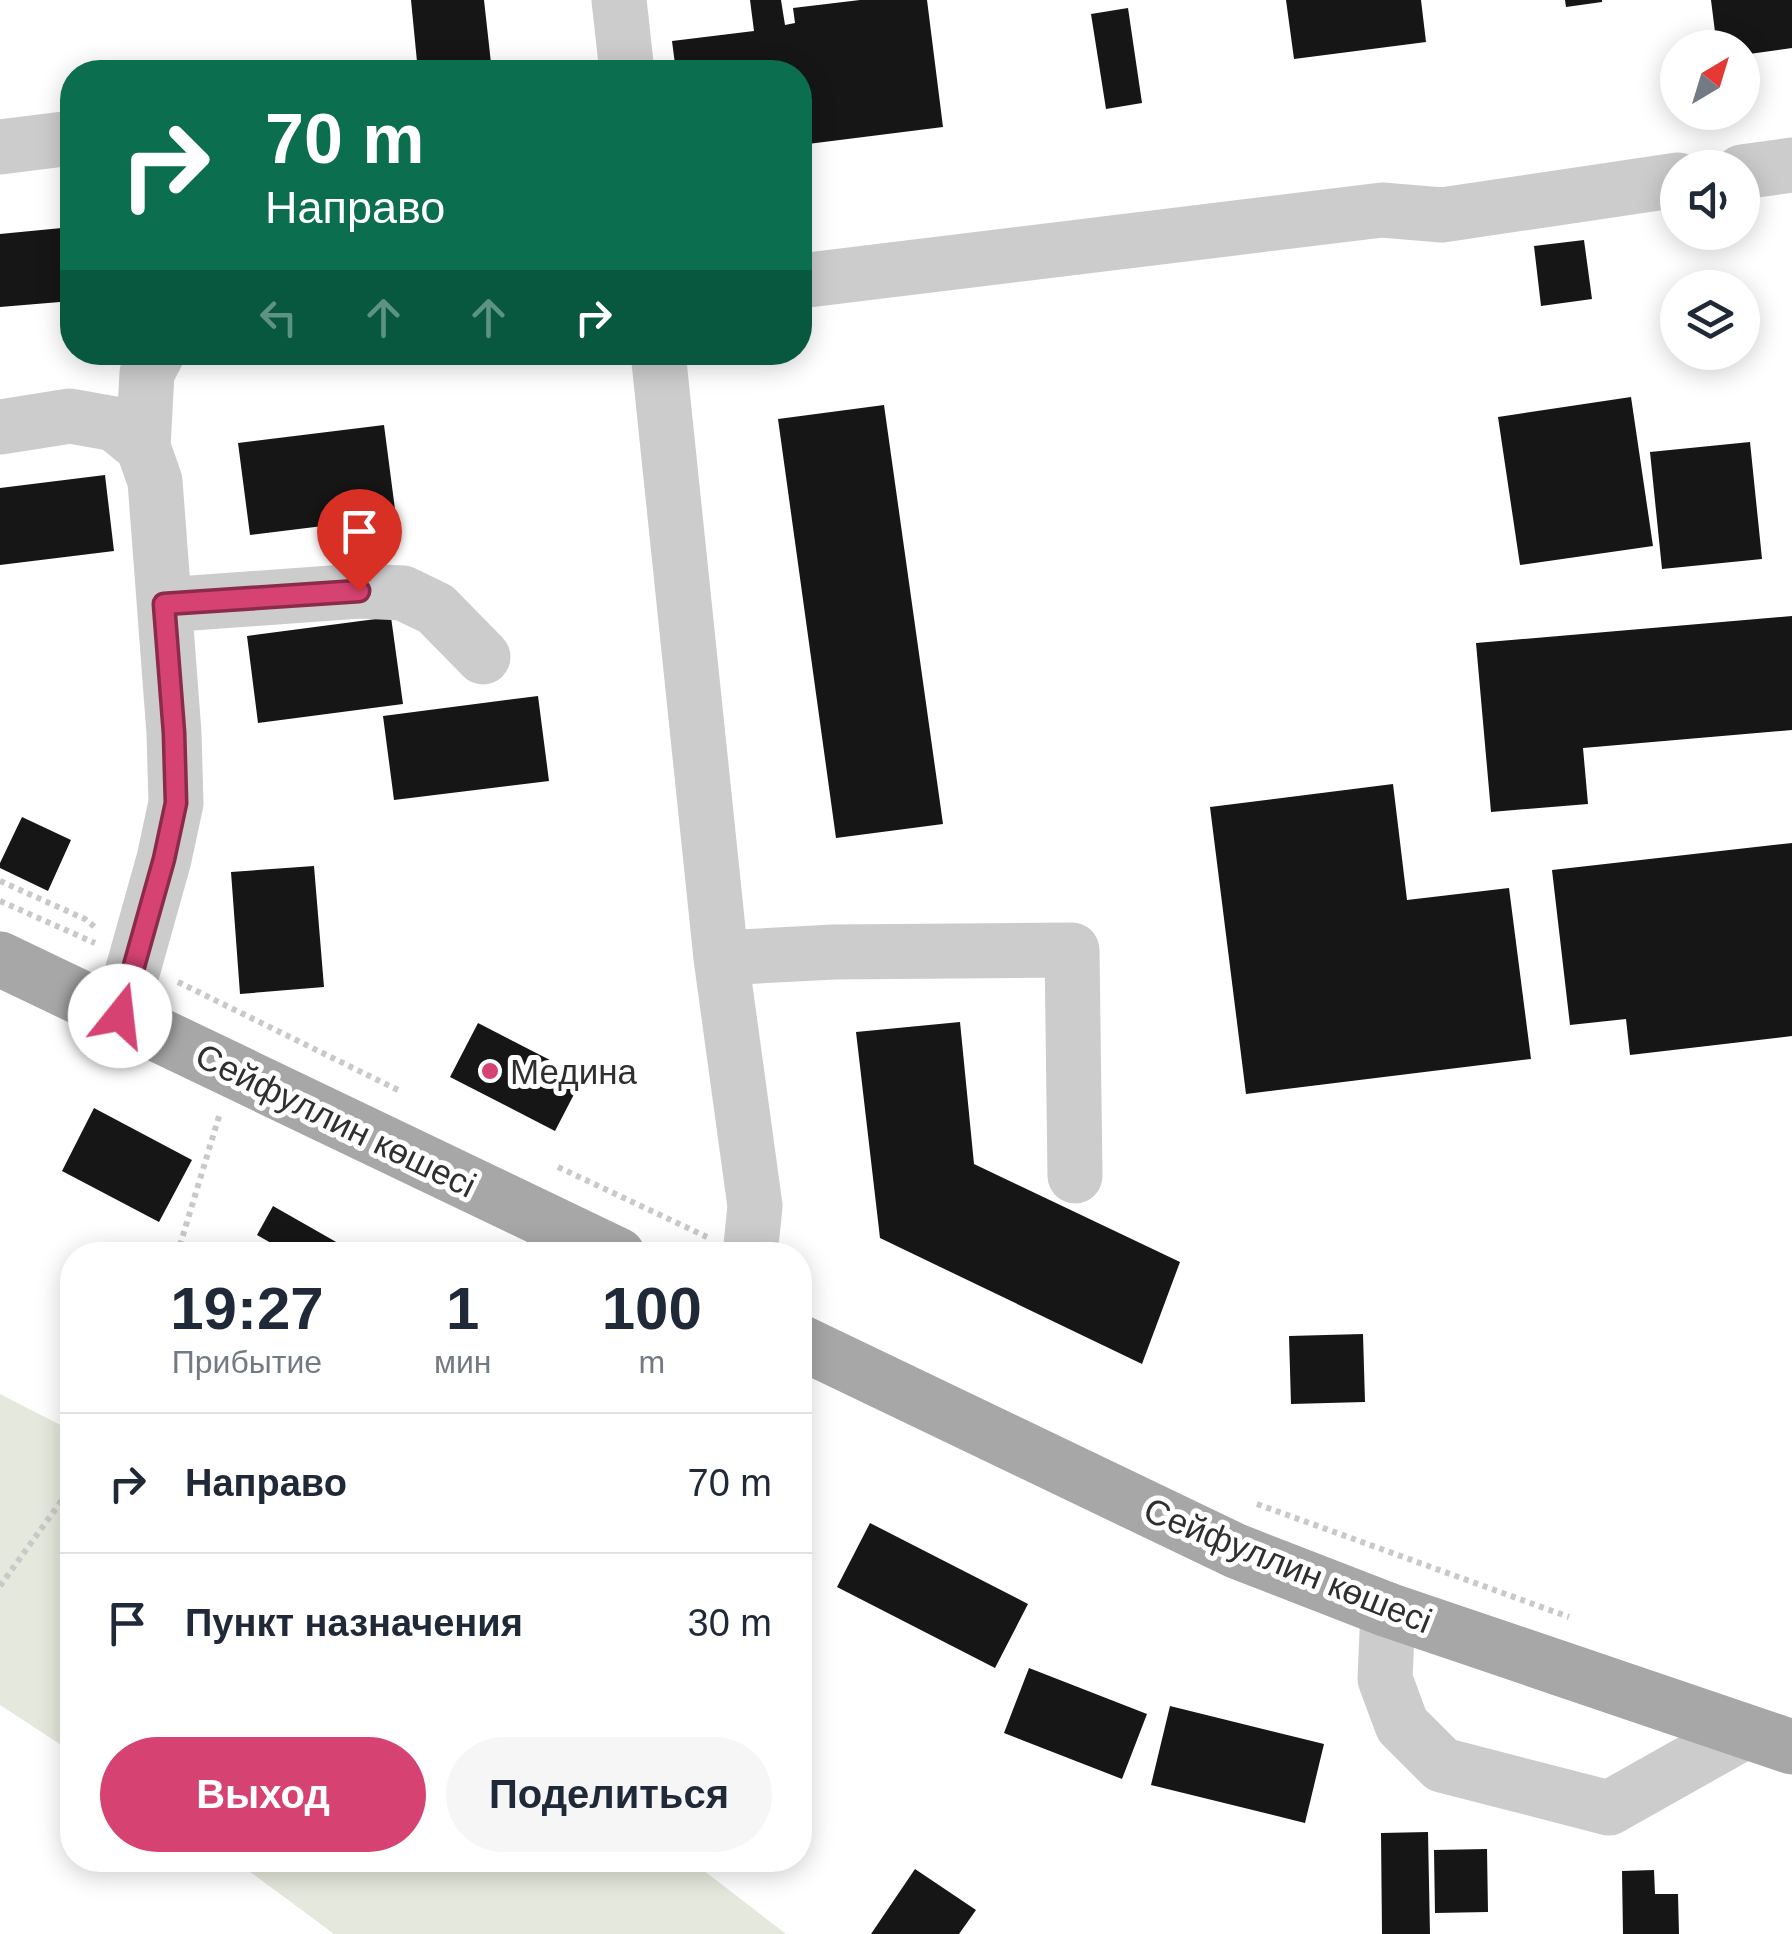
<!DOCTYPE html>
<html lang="ru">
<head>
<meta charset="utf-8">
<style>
  body { margin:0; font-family:Helvetica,sans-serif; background:#f6f6f7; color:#1f2937; height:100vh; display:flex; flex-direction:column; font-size:38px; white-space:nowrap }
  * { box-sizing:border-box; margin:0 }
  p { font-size:32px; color:#747a83 }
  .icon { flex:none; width:55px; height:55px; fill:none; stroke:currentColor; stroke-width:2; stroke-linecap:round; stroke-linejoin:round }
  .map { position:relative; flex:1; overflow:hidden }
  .sheet { position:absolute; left:60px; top:1242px; width:752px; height:630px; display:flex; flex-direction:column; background:#fff; border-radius:40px; box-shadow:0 5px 25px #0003 }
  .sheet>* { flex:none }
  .top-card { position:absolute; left:60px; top:60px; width:752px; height:305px; border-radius:40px; box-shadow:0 5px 25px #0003; background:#0b6e4f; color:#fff; overflow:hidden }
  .needle { width:65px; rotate:38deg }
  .fabs { position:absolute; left:1660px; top:30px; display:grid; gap:20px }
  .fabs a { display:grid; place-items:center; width:100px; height:100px; border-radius:50%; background:#fff; box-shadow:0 5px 25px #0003; font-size:50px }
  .pin { position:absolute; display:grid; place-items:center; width:85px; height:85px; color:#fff; margin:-102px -42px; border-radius:50% 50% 50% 0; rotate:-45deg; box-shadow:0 0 10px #0007 }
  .pin .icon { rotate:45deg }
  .me { position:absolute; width:110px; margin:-55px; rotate:16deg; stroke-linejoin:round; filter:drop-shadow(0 0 8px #0008) }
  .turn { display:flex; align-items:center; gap:35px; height:210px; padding:0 40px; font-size:45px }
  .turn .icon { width:130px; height:130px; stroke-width:2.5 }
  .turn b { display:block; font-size:70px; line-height:85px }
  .lanes { display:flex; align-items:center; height:95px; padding:0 40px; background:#0003; justify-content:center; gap:50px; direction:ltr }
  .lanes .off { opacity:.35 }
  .eta { display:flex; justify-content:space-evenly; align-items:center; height:170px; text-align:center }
  .eta b { font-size:60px; font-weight:600; line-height:70px }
  .action { display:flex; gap:20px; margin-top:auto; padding:20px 40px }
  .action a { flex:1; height:115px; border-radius:60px; background:#d64272; color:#fff; font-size:40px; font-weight:600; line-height:115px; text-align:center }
  .action a+a { background:#f6f6f7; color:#1f2937 }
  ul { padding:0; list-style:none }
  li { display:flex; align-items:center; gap:30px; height:140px; padding:0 40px; border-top:2px solid #e0e1e3 }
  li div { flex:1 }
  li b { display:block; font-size:38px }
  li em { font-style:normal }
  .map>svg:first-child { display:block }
  .green { fill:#e5e8dc }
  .building { fill:#161616 }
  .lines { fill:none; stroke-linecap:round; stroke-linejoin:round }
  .path { stroke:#c9c9c9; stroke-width:6; stroke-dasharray:5 5; stroke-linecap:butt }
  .minor { stroke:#ccc; stroke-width:55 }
  .major { stroke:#a7a7a7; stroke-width:55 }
  .route-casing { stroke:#8b2b4a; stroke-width:25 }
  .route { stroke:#d64272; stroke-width:18 }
  .poi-dot { fill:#d64272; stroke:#fff; stroke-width:4 }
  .labels { text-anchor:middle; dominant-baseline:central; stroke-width:10; stroke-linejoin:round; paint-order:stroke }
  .poi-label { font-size:35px; fill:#2f2f2f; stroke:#fff; text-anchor:start }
  .street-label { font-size:35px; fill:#2f2f2f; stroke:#fff }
</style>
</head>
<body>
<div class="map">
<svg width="1792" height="1934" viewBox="0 0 1792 1934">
  <rect width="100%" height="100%" fill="#fff"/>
  <path class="green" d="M 0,1394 L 72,1431 L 72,1752 L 0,1705 Z
    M 234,1860 L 690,1860 L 786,1934 L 334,1934 Z"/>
  <path class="building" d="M 411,0 L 484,0 L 492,72 L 418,72 Z
    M 750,0 L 781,0 L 785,25 L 795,23 L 793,8 L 860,0 L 927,0 L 943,127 L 800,145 L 800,72 L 676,72 L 672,41 L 754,31 Z
    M 1286,0 L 1421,0 L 1426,42 L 1294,59 Z
    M 1565,0 L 1602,0 L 1602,2 L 1566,7 Z
    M 1711,0 L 1792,0 L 1792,48 L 1742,55 L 1742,48 L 1717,48 Z
    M 1128,8 L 1142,103 L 1106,109 L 1091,14 Z
    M 72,227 L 72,301 L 0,307 L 0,234 Z
    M 1584,240 L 1592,299 L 1541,306 L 1534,246 Z
    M 1631,397 L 1653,546 L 1520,565 L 1498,417 Z
    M 884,405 L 943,824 L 836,838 L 778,419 Z
    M 384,425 L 396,517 L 250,535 L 238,443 Z
    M 1750,442 L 1762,559 L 1662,569 L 1650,452 Z
    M 105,475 L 114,551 L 0,565 L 0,488 Z
    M 1792,616 L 1792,730 L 1583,748 L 1588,804 L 1491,812 L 1476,643 Z
    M 391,617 L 403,704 L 258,723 L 247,636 Z
    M 538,696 L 549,781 L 394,800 L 383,716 Z
    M 1393,784 L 1407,900 L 1509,888 L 1531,1059 L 1246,1094 L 1210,807 Z
    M 22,817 L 71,840 L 48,891 L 0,868 L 0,863 Z
    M 1792,843 L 1792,1036 L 1630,1055 L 1626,1019 L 1570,1025 L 1552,870 Z
    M 314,866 L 324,987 L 240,994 L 231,872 Z
    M 960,1022 L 974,1164 L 1180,1262 L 1142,1364 L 880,1238 L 856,1032 Z
    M 478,1023 L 583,1077 L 555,1131 L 450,1077 Z
    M 94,1108 L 192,1160 L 159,1222 L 62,1171 Z
    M 273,1206 L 359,1255 L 292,1255 L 257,1235 Z
    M 1363,1334 L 1365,1402 L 1291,1404 L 1289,1336 Z
    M 870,1523 L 1028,1604 L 995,1668 L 837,1587 Z
    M 1029,1668 L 1147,1714 L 1122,1779 L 1004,1733 Z
    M 1170,1706 L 1324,1744 L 1305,1823 L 1151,1785 Z
    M 1428,1832 L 1430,1934 L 1382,1934 L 1381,1833 Z
    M 1487,1849 L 1488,1912 L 1435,1913 L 1434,1850 Z
    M 915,1869 L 976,1910 L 959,1934 L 871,1934 Z
    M 1654,1870 L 1655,1894 L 1678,1894 L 1679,1934 L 1623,1934 L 1622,1871 Z"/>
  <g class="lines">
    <path class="path" d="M 0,881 L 85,919 L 96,928
      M 0,901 L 95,943
      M 178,982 L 402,1092
      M 558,1167 L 707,1237
      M 177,1255 L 220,1113
      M 1257,1504 L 1569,1617
      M 0,1586 L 72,1486"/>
    <path class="minor" d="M 619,0 L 627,72
      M 0,147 L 72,138
      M 1742,172 L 1792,165
      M 800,281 L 1382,210 L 1442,215 L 1678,180
      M 658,352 L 721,958 L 755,1206 L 750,1255
      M 0,427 L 70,416 L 115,424 L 143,447
      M 165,605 L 359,591 L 403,593 L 436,609 L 483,657
      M 721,958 L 834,952 L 1072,950 L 1075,1176
      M 120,1016 L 164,859 L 176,803 L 174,733 L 155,481 L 143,447 L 147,373 L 158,352
      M 1388,1610 L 1385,1679 L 1402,1725 L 1442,1765 L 1609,1808 L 1744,1732"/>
    <path class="major" d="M 0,959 L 618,1255
      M 800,1342 L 1236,1551 L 1388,1610 L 1792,1747"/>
  </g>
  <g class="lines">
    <g class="route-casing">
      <path id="route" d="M 120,1016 L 164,859 L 176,803 L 174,733 L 164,604 L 359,591"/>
    </g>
    <use href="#route" class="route"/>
  </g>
  <circle class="poi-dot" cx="490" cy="1071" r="10"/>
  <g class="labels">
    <g class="poi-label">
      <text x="510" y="1071">Медина</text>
    </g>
    <g class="street-label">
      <text transform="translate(336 1120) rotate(26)">Сейфуллин көшесі</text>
      <text transform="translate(1288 1565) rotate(22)">Сейфуллин көшесі</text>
    </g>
  </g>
</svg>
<div class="fabs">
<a><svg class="needle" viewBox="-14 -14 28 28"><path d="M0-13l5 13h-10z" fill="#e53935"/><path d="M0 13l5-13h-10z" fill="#747a83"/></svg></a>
<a><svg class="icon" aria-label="sound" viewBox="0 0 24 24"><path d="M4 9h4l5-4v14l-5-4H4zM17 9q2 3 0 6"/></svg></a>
<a><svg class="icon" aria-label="layers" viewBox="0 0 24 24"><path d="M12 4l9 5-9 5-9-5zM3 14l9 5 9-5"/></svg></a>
</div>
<div class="pin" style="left:359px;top:591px;background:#d93025"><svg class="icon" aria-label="arrive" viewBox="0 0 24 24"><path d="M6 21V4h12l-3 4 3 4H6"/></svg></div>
<svg class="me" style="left:120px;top:1016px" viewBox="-20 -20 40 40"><circle r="19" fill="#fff"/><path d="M0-13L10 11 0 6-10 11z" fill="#d64272"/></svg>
<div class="top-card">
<div class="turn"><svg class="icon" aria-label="right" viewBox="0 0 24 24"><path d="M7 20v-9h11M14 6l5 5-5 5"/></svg><div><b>70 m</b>Направо</div></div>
<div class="lanes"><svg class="icon off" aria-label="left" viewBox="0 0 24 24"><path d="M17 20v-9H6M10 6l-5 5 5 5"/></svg><svg class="icon off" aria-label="ahead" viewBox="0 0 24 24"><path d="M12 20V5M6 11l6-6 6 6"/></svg><svg class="icon off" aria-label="ahead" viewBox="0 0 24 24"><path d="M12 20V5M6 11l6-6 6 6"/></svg><svg class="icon" aria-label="right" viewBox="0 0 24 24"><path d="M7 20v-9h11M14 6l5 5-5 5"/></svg></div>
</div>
<section class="sheet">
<div class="eta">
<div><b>19:27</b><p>Прибытие</p></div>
<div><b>1</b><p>мин</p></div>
<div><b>100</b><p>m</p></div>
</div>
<ul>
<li><svg class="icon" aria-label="right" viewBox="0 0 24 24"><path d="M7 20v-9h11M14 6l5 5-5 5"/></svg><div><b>Направо</b></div><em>70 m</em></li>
<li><svg class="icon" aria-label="arrive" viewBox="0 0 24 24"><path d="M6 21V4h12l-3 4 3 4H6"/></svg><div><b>Пункт назначения</b></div><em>30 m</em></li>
</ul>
<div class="action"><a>Выход</a><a>Поделиться</a></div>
</section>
</div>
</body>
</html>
